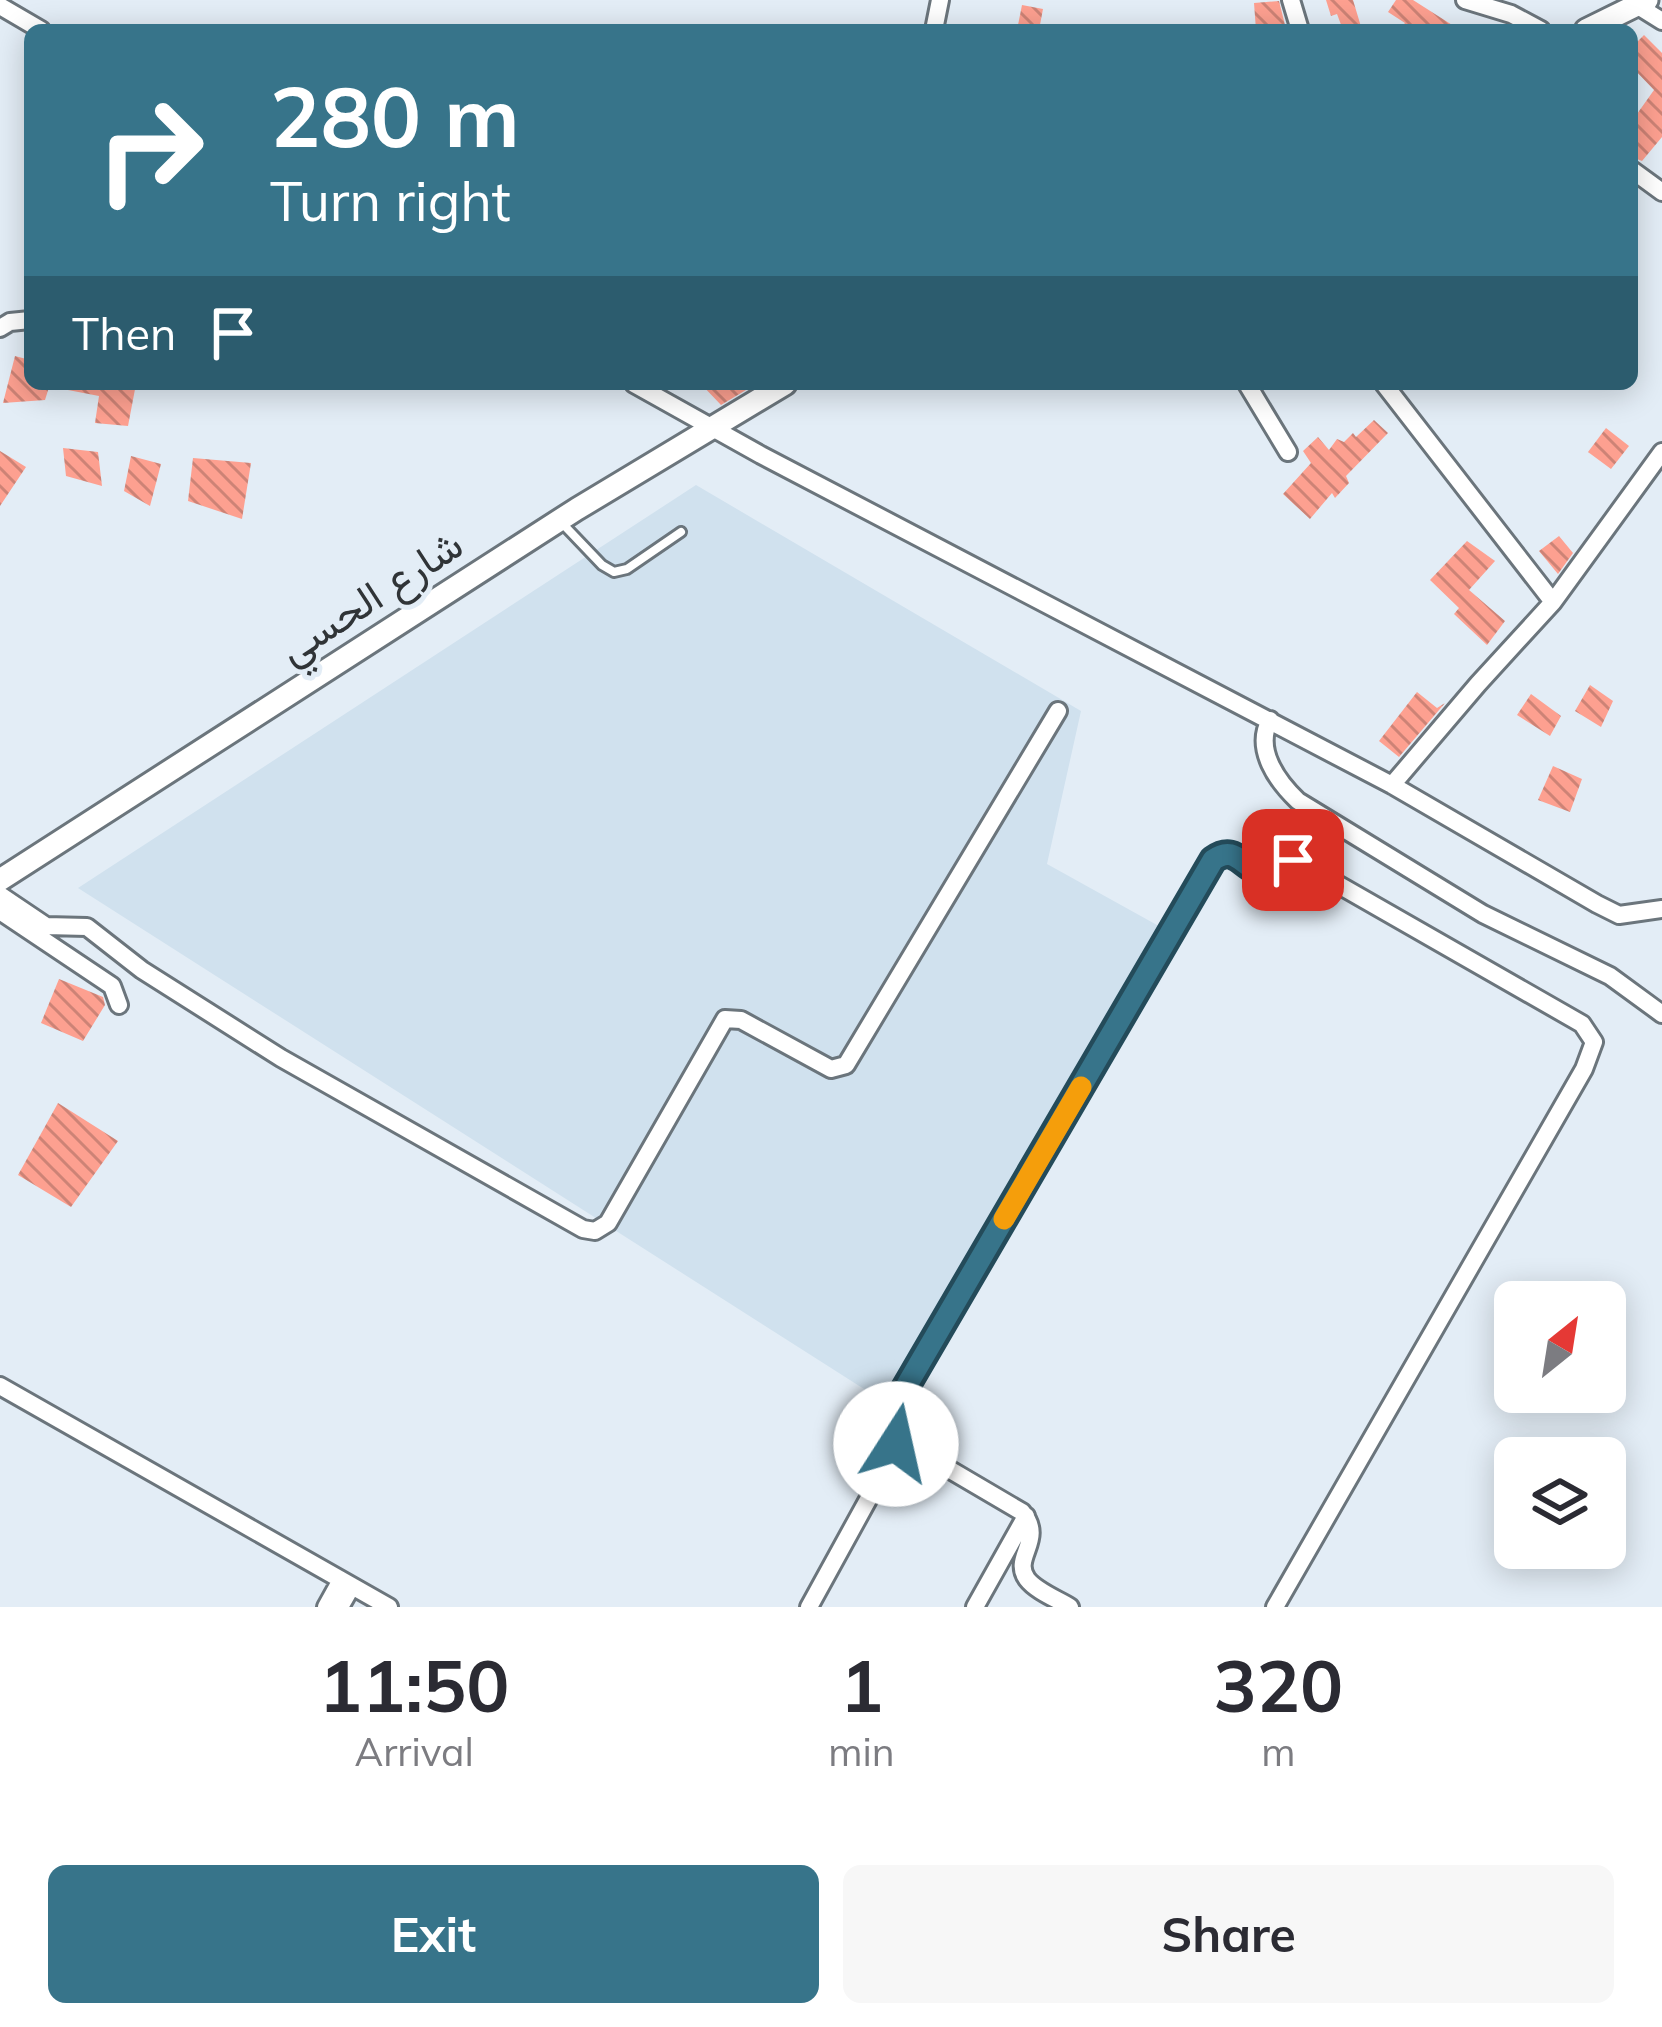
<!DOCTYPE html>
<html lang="en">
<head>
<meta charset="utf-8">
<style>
  body { margin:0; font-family:Mulish,Vazirmatn,sans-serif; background:#f7f7f7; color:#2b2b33; height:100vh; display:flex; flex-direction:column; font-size:45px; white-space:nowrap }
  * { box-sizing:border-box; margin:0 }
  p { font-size:39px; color:#7c7c81 }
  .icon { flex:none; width:66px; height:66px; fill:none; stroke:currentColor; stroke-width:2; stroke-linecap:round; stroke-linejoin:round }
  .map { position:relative; height:1607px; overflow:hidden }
  .details { display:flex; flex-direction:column; background:#fff; flex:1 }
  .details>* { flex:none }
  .guide { position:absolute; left:24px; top:24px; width:1614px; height:366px; border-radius:18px; box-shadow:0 6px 30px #0003; background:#37748a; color:#fff; overflow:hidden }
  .needle { width:78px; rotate:30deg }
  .buttons { position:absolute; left:1494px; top:1281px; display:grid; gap:24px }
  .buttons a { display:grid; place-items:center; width:132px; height:132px; border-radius:18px; background:#fff; box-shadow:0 6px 30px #0003; font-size:60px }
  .pin { position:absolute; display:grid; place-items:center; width:102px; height:102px; color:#fff; margin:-51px; border-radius:24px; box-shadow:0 6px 18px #0006 }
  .me { position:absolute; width:132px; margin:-66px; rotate:10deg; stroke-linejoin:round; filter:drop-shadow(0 0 9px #0008) }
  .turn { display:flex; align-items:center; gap:42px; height:252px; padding:0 48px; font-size:54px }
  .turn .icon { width:156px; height:156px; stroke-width:2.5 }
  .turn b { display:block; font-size:84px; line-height:102px }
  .then { display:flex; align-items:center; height:114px; padding:0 48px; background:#0003; gap:24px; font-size:45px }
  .eta { display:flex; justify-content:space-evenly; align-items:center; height:204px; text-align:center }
  .eta b { font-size:72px; font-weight:700; line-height:84px }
  .action { display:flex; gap:24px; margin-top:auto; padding:24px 48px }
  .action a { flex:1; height:138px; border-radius:18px; background:#37748a; color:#fff; font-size:48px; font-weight:700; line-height:138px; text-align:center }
  .action a+a { background:#f7f7f7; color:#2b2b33 }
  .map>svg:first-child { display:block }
  .built { fill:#d0e1ee }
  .building { fill:url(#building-back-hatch) }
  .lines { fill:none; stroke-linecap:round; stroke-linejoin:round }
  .lane-casing { stroke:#6b757c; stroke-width:14 }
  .street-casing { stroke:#6b757c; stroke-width:22 }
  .secondary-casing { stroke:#6b757c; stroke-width:27 }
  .lane { stroke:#fff; stroke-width:8 }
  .street { stroke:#fff; stroke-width:16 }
  .secondary { stroke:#fff; stroke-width:21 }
  .route-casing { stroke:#244b5a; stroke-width:30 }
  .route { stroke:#37748a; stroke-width:21 }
  .slow { stroke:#f59e0b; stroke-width:21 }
  .labels { text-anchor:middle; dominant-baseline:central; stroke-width:10; stroke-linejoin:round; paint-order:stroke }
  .street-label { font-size:42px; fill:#303437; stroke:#e3edf6 }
</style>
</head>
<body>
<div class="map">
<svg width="1662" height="1607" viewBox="0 0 1662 1607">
  <defs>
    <pattern id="building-back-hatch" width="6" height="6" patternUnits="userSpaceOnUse" patternTransform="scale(3)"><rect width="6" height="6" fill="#fda090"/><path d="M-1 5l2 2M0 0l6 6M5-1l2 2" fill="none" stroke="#cd8376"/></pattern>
  </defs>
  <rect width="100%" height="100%" fill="#e3edf6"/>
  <path class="built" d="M 696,485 L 1081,711 L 1047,864 L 1175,935 L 886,1403 L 78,888 Z"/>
  <path class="building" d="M 1326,0 L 1353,0 L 1362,30 L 1343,30 L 1337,14 L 1331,16 Z
    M 1396,0 L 1413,0 L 1460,30 L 1399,30 L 1405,23 L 1388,12 Z
    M 1279,1 L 1286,29 L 1256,30 L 1254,3 Z
    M 1022,5 L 1043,9 L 1039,30 L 1017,30 Z
    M 1644,35 L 1662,53 L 1662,137 L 1642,161 L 1632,157 L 1632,121 L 1654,90 L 1632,67 L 1632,47 Z
    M 15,356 L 30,360 L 30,384 L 50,384 L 45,400 L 3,403 Z
    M 68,384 L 136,384 L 128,426 L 95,423 L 99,396 L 68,390 Z
    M 701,384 L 756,384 L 721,405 Z
    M 1374,420 L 1388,433 L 1346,476 L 1349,483 L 1335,498 L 1332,493 L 1310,519 L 1283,494 L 1311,463 L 1303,451 L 1318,437 L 1329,450 L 1337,439 L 1344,442 L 1353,433 L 1356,437 Z
    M 1606,428 L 1629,446 L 1611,469 L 1588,452 Z
    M 63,448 L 98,452 L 102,486 L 66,476 Z
    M 0,451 L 26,467 L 0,506 Z
    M 131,456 L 161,464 L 150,506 L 124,491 Z
    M 193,458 L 251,463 L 242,519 L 188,501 Z
    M 1559,536 L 1573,553 L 1558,574 L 1539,551 Z
    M 1467,541 L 1495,561 L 1469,590 L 1505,621 L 1487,645 L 1454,614 L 1459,608 L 1430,580 Z
    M 1590,685 L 1613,701 L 1601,727 L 1575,711 Z
    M 1417,692 L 1437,708 L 1445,703 L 1399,757 L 1379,741 Z
    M 1531,694 L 1561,716 L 1550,736 L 1517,715 Z
    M 1553,766 L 1582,779 L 1570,812 L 1538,800 Z
    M 59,979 L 103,997 L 105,1005 L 83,1041 L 41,1023 Z
    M 58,1103 L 118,1141 L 71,1207 L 18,1175 Z"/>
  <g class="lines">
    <g class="lane-casing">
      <path id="lane" d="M 560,521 L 602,565 L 614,572 L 627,569 L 681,532"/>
    </g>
    <g class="street-casing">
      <path id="street" d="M 1291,0 L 1300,30
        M 1465,0 L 1511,14 L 1541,30
        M 0,6 L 41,30
        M 1638,6 L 1662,21
        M 934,30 L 940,0
        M 1632,170 L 1662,192
        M 0,328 L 10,322 L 30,320
        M 634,384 L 761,455 L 1392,785 L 1597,904 L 1619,915 L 1662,909
        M 1247,384 L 1288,452
        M 1384,384 L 1553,602
        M 1270,720 C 1254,749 1277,781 1298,801 L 1483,914 L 1610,976 L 1662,1014
        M 1392,785 L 1478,684 L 1553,602 L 1662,452
        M 0,895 L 46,926 L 87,927 L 142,970 L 281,1058 L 583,1229 L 595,1231 L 608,1223 L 725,1019 L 741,1020 L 831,1069 L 846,1065 L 1058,711
        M 0,911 L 112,986 L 119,1005
        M 0,1386 L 389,1607
        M 896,1438 L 1022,1512 C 1046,1540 1011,1557 1027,1579 C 1036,1591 1057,1599 1070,1607
        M 326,1607 L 341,1580
        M 340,1607 L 352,1586
        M 809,1607 L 892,1456 L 897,1402 L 1213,859 L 1227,853 C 1255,859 1255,885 1285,861 L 1297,861 L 1582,1024 L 1594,1042 L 1584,1069 L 1275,1607
        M 975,1607 L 1026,1516"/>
    </g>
    <g class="secondary-casing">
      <path id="secondary" d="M 1586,30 L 1647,0
        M 0,880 L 577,509 L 785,384"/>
    </g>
    <use href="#lane" class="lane"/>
    <use href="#street" class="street"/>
    <use href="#secondary" class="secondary"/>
  </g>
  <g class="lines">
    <g class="route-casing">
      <path id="route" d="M 896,1444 L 897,1402 L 1213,860 C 1238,842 1243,873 1267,872 C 1277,872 1283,862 1293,860"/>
    </g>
    <use href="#route" class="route"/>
    <path class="slow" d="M 1004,1219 L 1081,1087"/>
  </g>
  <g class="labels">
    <g class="street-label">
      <text transform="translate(370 596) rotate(-33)">شارع الحسي</text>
    </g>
  </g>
</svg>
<div class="buttons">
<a><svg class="needle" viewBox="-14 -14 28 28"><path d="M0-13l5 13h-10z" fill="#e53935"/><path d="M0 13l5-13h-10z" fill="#7c7c81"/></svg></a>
<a><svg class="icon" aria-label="layers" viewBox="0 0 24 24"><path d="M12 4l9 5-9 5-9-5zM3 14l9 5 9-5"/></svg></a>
</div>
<div class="pin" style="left:1293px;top:860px;background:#d93025"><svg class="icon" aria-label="arrive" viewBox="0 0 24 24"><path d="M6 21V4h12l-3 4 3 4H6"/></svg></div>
<svg class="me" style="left:896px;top:1444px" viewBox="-20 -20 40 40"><circle r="19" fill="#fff"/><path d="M0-13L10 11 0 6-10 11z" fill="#37748a"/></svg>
<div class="guide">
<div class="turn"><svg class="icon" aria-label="right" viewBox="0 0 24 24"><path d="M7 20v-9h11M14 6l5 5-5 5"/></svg><div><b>280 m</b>Turn right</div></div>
<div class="then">Then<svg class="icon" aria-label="arrive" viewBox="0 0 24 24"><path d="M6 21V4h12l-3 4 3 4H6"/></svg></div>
</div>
</div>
<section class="details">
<div class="eta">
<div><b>11:50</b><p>Arrival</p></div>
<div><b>1</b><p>min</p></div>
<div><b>320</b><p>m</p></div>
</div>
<div class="action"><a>Exit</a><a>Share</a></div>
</section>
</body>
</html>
